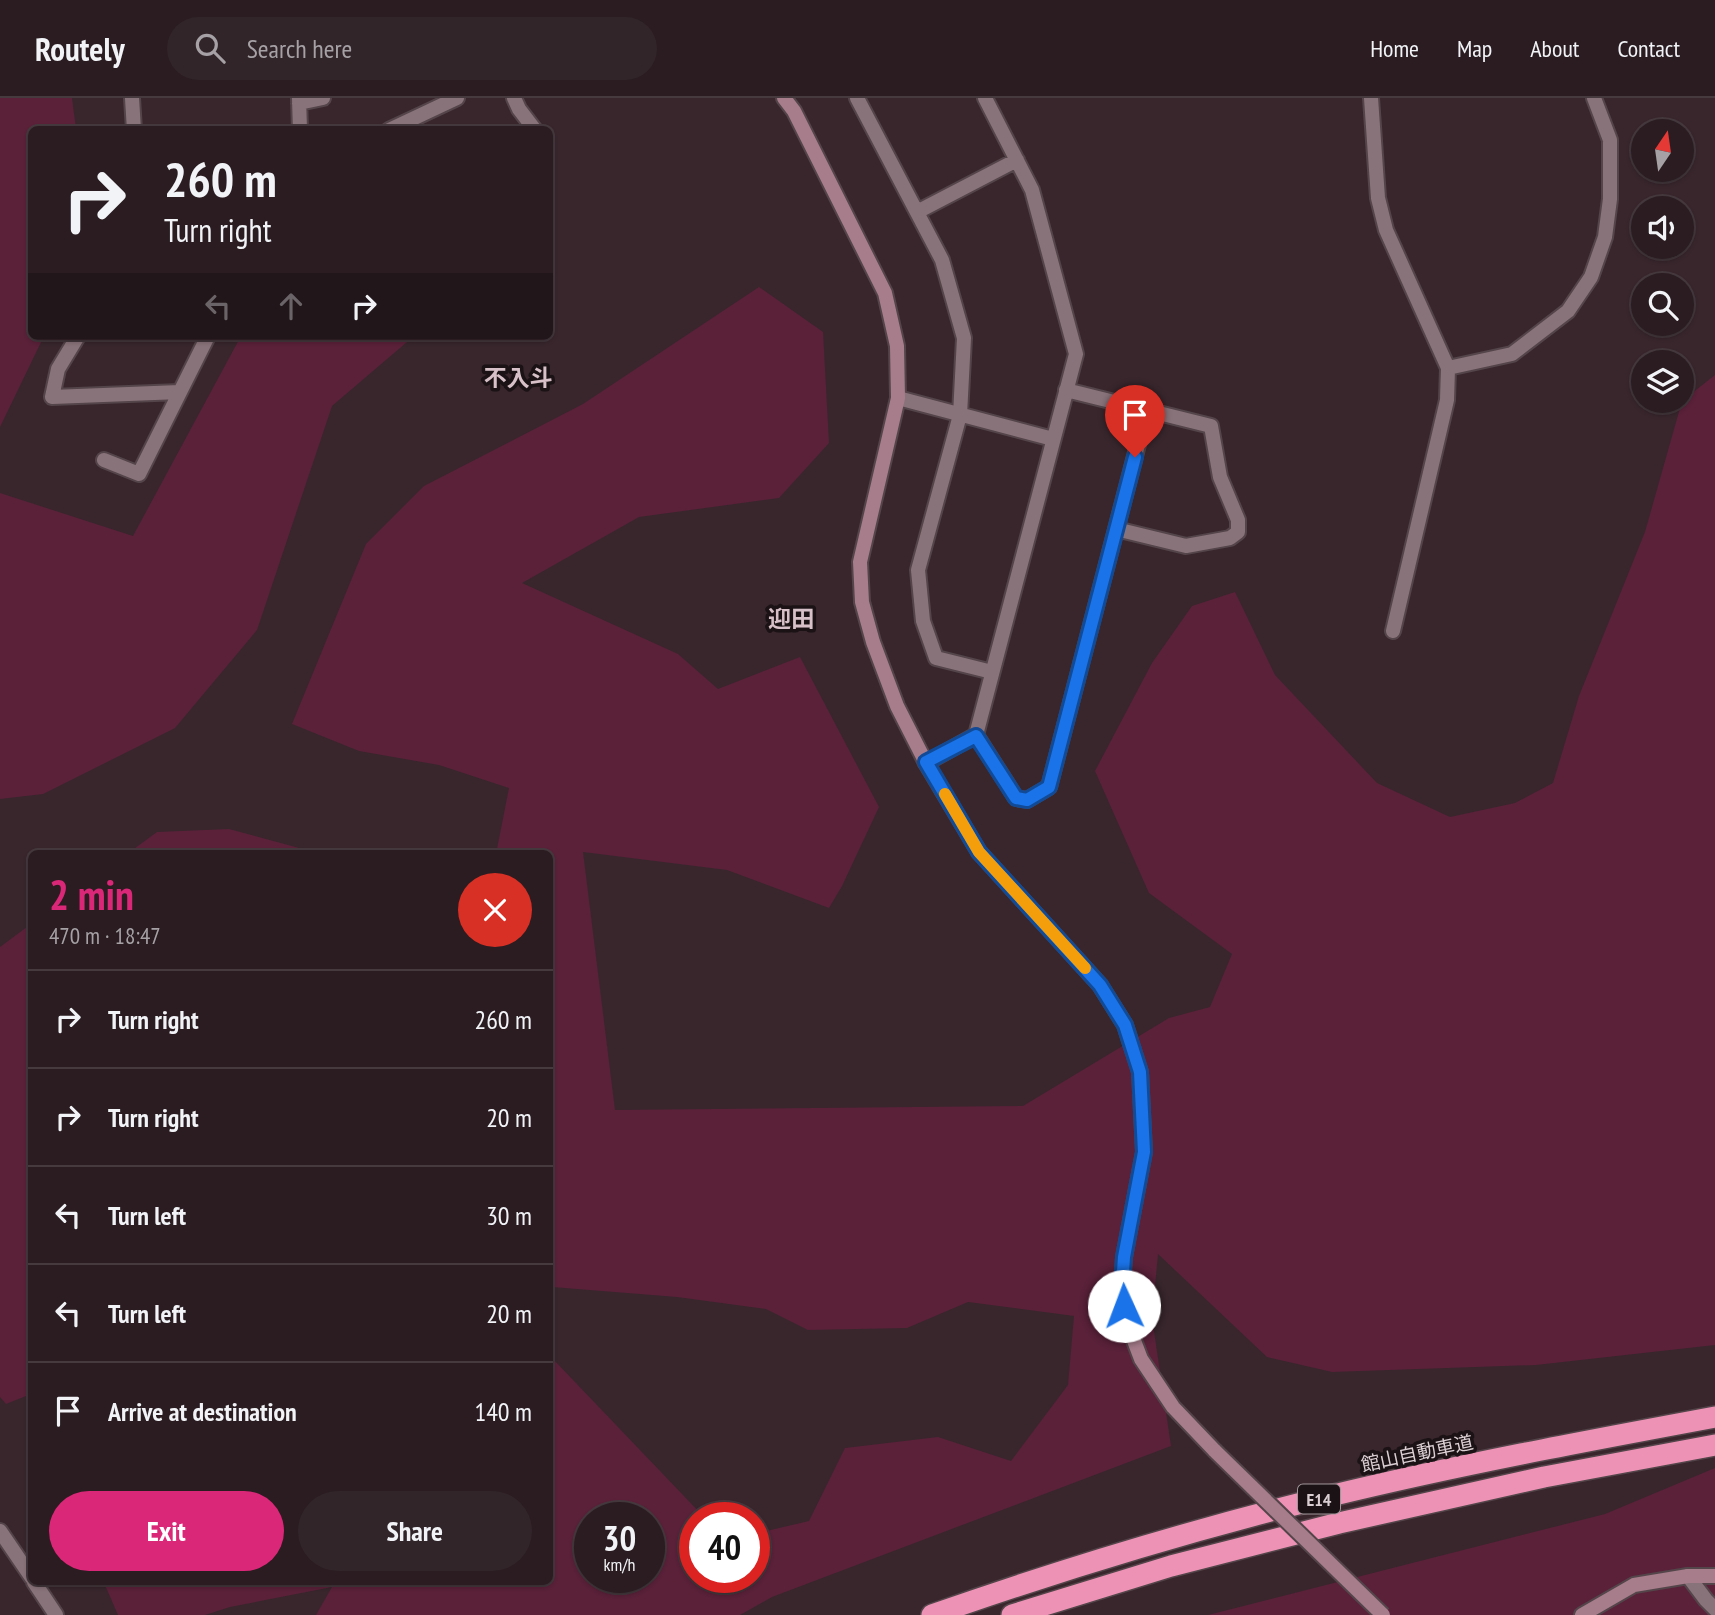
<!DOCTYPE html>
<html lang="en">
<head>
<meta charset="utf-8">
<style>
  body { margin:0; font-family:"PT Sans Narrow","Noto Sans JP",sans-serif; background:#32252a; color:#f1f3f6; height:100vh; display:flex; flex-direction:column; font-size:26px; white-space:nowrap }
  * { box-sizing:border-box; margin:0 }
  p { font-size:23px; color:#a5a1a5 }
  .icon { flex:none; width:38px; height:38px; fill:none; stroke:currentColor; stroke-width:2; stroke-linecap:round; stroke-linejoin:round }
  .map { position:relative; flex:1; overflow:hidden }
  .panel { position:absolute; left:28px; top:752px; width:525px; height:735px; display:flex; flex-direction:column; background:#2a1c21; border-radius:10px; box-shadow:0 2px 5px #0004,0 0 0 2px #463a3f }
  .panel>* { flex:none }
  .top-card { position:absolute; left:28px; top:28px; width:525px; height:214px; border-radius:10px; box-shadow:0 2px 5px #0004,0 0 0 2px #463a3f; background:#2a1c21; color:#f1f3f6; overflow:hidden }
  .needle { width:46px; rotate:13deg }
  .fabs { position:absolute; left:1631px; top:21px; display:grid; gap:14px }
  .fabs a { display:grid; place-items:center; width:63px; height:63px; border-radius:50%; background:#2a1c21; box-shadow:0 2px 5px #0004,0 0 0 2px #463a3f; font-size:35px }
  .speed { position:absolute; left:574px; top:1404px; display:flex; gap:14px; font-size:35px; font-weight:700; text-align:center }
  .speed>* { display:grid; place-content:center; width:91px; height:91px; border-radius:50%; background:#2a1c21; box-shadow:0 2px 5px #0004,0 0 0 2px #463a3f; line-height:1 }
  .speed small { font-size:18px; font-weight:400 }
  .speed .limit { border:10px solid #d22; background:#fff; color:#111 }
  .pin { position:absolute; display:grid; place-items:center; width:60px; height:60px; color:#fff; margin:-72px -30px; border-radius:50% 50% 50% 0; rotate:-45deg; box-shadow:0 0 7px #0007 }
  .pin .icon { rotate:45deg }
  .me { position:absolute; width:77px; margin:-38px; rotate:358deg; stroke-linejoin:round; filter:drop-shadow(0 0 5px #0008) }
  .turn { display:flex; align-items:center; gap:24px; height:147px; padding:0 21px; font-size:32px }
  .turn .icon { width:91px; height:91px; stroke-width:2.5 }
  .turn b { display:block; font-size:49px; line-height:60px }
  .lanes { display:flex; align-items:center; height:66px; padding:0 21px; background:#0003; justify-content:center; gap:35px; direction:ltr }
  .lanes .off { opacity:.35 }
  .round { display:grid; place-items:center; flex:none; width:74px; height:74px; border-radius:37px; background:#32252a }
  .overview { display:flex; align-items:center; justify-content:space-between; height:119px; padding:0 21px }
  h1 { font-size:42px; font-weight:600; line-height:52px; color:#db2777 }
  .cta { display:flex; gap:14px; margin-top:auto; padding:14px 21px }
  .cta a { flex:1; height:80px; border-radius:42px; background:#db2777; color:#fff; font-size:28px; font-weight:600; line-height:80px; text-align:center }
  .cta a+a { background:#32252a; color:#f1f3f6 }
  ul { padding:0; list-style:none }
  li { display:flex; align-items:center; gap:21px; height:98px; padding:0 21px; border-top:2px solid #463a3f }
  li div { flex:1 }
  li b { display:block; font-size:26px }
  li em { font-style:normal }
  header { display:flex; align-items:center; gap:42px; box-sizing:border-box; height:98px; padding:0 35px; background:#2a1c21; border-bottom:2px solid #463a3f }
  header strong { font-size:33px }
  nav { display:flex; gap:38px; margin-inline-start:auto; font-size:24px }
  .search { width:490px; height:63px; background:#32252a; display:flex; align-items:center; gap:18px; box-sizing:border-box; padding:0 24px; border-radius:38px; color:#a5a1a5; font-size:26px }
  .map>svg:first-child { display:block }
  .green { fill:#5a2139; fill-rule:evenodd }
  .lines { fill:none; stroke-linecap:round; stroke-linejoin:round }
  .street-casing { stroke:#54454a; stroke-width:18 }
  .secondary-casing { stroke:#54454a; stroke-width:18 }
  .highway-casing { stroke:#54454a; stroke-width:24 }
  .street { stroke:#89737a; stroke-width:14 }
  .secondary { stroke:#a77c8b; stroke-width:14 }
  .highway { stroke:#ed92b4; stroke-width:21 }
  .secondary-bridge-casing { stroke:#54454a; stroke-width:18; stroke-linecap:butt }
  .secondary-bridge { stroke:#a77c8b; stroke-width:14 }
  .route-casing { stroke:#114b97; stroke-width:18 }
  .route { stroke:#1a73e8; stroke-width:12 }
  .slow { stroke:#f59e0b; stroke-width:12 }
  .labels { text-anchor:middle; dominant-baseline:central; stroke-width:7; stroke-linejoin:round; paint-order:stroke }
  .shield { fill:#1a1214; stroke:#a1969a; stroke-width:2 }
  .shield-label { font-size:18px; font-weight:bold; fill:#dbcfd3 }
  .street-label { font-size:19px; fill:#dbcfd3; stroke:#1a1214 }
  .quarter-label { font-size:23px; font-weight:bold; fill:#d8c0c8; stroke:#1a1214 }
</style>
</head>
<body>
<header>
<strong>Routely</strong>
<div class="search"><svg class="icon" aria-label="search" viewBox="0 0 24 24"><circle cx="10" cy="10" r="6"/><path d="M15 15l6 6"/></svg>Search here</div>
<nav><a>Home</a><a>Map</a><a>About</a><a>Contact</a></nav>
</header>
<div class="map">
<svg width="1715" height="1517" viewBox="0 0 1715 1517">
  <rect width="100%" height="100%" fill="#38262c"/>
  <path class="green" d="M 0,0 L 72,0 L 76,31 L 32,32 L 32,238 L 44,238 L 0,329 Z
    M 759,189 L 823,234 L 829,345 L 779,400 L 639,419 L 522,485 L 678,556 L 718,591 L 800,559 L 879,709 L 842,788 L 829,810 L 727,772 L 583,754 L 615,1012 L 1023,1008 L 1169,920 L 1210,909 L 1232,856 L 1149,795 L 1095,673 L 1152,565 L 1192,508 L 1235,494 L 1275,577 L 1377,685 L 1450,719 L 1515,705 L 1553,685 L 1579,598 L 1645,434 L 1682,303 L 1715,277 L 1715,1247 L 1536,1267 L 1332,1274 L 1267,1259 L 1158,1156 L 1152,1220 L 1171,1348 L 772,1499 L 740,1517 L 316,1517 L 332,1489 L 230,1509 L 205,1517 L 118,1517 L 105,1487 L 107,1484 L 550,1484 L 550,756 L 496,756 L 509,690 L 439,667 L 359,653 L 292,626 L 366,446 L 424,388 L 583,306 ZM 552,1189 L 677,1199 L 766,1211 L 808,1232 L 907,1230 L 968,1204 L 1074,1218 L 1068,1287 L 1011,1363 L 938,1339 L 845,1350 L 809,1423 L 754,1436 L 754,1479 L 695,1479 L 695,1419 L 704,1419 L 552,1260 ZM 590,1419 L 649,1419 L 649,1479 L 590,1479 Z
    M 241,238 L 414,238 L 332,308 L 257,532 L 175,630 L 43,696 L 0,701 L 0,395 L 133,438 Z
    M 229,731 L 299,750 L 304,756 L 127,756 L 157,734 Z
    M 31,826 L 31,1296 L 6,1306 L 0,1299 L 0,849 Z
    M 1715,1370 L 1715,1517 L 1208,1517 L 1605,1416 Z"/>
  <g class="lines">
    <g class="street-casing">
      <path id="street" d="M 132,0 L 134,32
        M 299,0 L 300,32
        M 514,0 L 519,11 L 535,32
        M 857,0 L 942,162 L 964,240 L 960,317 L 918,472 L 923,523 L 936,560 L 992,574
        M 985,0 L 1032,92 L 1076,256 L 976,637 L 1016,700 L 1027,702 L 1049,689 L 1147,312
        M 1371,0 L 1378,100 L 1386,132 L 1448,270 L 1447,302 L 1393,533
        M 299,5 L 323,0
        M 389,32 L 457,0
        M 917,114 L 1017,62
        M 78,238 L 58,271 L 52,299 L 180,294
        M 1448,270 L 1512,256 L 1568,213 L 1591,179 L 1605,139 L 1610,101 L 1610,42 L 1594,0
        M 1066,292 L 1211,328 L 1220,379 L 1238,422 L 1238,434 L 1230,440 L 1186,448 L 1116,431
        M 898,300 L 1053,341
        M 104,362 L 139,376 L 208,238
        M 926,665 L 976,637
        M 0,1433 L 32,1480
        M 1688,1478 L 1706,1502 L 1715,1511
        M 34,1484 L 56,1517"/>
    </g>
    <g class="secondary-casing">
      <path id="secondary" d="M 784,0 L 794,13 L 885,195 L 897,248 L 898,300 L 860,464 L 862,504 L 873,544 L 897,608 L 926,665 L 979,754 L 1100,887 L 1125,927 L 1140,974 L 1144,1054 L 1124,1159 L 1122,1188 L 1124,1208 L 1130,1232 L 1141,1261 L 1173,1309 L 1215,1353
        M 1582,1517 L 1634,1487 L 1688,1478 L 1715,1478"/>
    </g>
    <g class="highway-casing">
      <path id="highway" d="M 932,1517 C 1063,1471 1195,1431 1330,1398 C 1457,1367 1586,1343 1715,1319
        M 1012,1517 L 1171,1468 L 1339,1425 L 1544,1379 L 1715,1347"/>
    </g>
    <use href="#street" class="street"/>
    <use href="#secondary" class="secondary"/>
    <use href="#highway" class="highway"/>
    <g class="secondary-bridge-casing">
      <path id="secondary-bridge" d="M 1215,1353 L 1383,1517"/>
    </g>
    <use href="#secondary-bridge" class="secondary-bridge"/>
  </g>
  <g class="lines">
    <g class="route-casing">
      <path id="route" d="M 1124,1208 L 1122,1188 L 1124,1159 L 1144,1054 L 1140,974 L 1125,927 L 1100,887 L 979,754 L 926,664 L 976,638 L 1016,700 L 1027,702 L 1049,689 L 1135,359"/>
    </g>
    <use href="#route" class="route"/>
    <path class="slow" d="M 945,696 L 979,754 L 1085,870"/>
  </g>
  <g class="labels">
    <rect class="shield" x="1298" y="1386.5" width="42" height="29" rx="5"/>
    <g class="shield-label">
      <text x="1319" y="1401">E14</text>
    </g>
    <g class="street-label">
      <text transform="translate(1417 1355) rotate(-12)">館山自動車道</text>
    </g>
    <g class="quarter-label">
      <text x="518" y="279">不入斗</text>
      <text x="791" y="520">迎田</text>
    </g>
  </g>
</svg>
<div class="fabs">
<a><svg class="needle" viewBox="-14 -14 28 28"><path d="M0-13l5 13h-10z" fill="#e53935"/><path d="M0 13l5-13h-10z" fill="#a5a1a5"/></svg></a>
<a><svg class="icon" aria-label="sound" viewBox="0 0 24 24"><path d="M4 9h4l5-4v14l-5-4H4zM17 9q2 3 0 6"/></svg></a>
<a><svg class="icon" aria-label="search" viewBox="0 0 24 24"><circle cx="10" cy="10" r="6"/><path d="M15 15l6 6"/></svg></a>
<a><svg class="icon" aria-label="layers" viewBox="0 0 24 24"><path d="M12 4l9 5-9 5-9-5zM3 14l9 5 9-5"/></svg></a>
</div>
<div class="speed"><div>30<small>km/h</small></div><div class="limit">40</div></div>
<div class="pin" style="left:1135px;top:359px;background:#d93025"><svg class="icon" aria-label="arrive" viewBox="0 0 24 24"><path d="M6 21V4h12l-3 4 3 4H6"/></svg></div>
<svg class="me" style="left:1124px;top:1208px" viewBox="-20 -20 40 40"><circle r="19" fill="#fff"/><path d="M0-13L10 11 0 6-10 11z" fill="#1a73e8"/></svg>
<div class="top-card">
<div class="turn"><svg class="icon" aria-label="right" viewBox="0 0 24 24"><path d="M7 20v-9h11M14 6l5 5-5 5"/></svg><div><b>260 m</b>Turn right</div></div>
<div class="lanes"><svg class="icon off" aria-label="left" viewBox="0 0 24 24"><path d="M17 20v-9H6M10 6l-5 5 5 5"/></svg><svg class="icon off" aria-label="ahead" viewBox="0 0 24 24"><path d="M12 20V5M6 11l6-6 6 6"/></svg><svg class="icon" aria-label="right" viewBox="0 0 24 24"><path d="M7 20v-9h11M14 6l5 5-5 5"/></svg></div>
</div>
<section class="panel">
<div class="overview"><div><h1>2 min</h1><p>470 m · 18:47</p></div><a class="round" style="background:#d93025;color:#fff"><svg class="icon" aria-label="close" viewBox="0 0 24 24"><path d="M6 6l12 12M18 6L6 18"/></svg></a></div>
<ul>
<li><svg class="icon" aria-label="right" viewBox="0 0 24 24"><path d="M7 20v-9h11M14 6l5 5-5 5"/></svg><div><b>Turn right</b></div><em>260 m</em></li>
<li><svg class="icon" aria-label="right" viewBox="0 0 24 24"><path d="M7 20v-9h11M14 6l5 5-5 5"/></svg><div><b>Turn right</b></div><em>20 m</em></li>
<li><svg class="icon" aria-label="left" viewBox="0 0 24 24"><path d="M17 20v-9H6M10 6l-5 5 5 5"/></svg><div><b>Turn left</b></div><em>30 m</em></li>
<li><svg class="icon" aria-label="left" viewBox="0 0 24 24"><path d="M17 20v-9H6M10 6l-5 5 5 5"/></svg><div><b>Turn left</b></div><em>20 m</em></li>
<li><svg class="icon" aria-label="arrive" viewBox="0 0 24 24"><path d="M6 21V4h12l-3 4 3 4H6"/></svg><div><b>Arrive at destination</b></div><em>140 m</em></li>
</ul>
<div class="cta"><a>Exit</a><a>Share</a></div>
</section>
</div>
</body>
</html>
